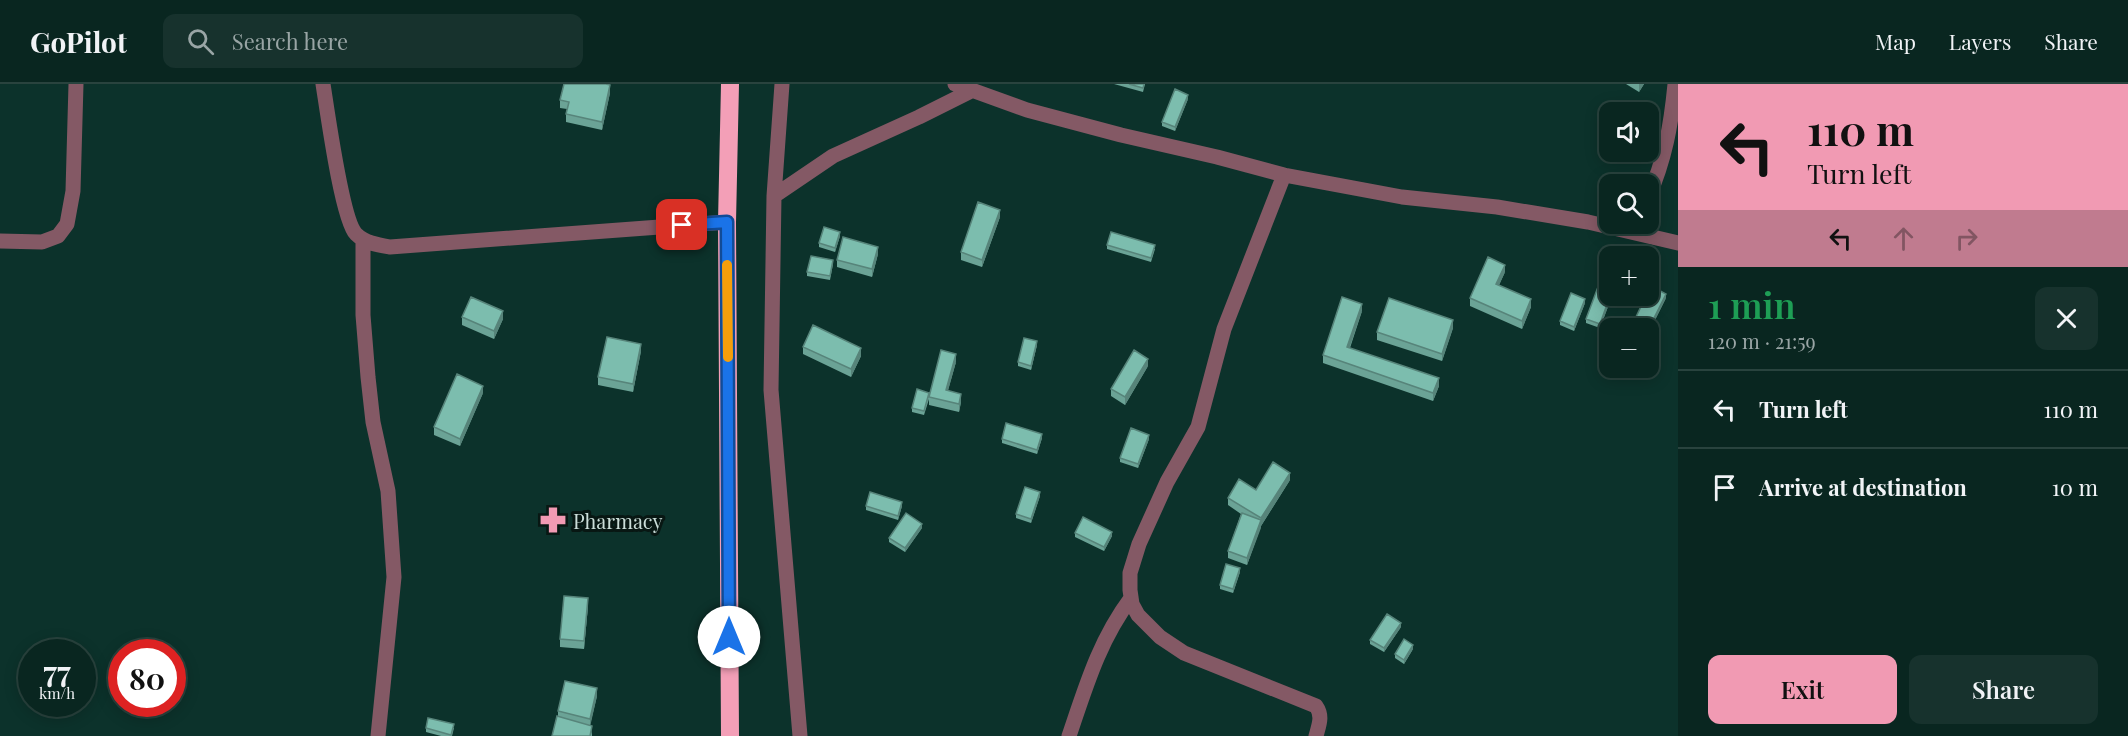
<!DOCTYPE html>
<html lang="en">
<head>
<meta charset="utf-8">
<style>
  body { margin:0; font-family:"Playfair Display",serif; background:#17322d; color:#f1f3f6; height:100vh; display:flex; flex-direction:column; font-size:22px; white-space:nowrap }
  * { box-sizing:border-box; margin:0 }
  p { font-size:20px; color:#99a5a5 }
  .icon { flex:none; width:33px; height:33px; fill:none; stroke:currentColor; stroke-width:2; stroke-linecap:round; stroke-linejoin:round }
  .map { position:relative; flex:1; overflow:hidden }
  .drawer { display:flex; flex-direction:column; background:#092620; width:450px }
  .drawer>* { flex:none }
  .banner { background:#f19ab3; color:#111; overflow:hidden }
  .controls { position:absolute; left:1599px; top:18px; display:grid; gap:12px }
  .controls a { display:grid; place-items:center; width:60px; height:60px; border-radius:12px; background:#092620; box-shadow:0 3px 15px #0003,0 0 0 2px #29433e; font-size:30px }
  .speed { position:absolute; left:18px; top:555px; display:flex; gap:12px; font-size:30px; font-weight:700; text-align:center }
  .speed>* { display:grid; place-content:center; width:78px; height:78px; border-radius:50%; background:#092620; box-shadow:0 3px 15px #0003,0 0 0 2px #29433e; line-height:1 }
  .speed small { font-size:15px; font-weight:400 }
  .speed .limit { border:9px solid #d22; background:#fff; color:#111 }
  .pin { position:absolute; display:grid; place-items:center; width:51px; height:51px; color:#fff; margin:-26px; border-radius:12px; box-shadow:0 3px 9px #0006 }
  .me { position:absolute; width:66px; margin:-33px; rotate:0deg; stroke-linejoin:round; filter:drop-shadow(0 0 4px #0008) }
  .turn { display:flex; align-items:center; gap:21px; height:126px; padding:0 30px; font-size:27px }
  .turn .icon { width:78px; height:78px; stroke-width:2.5 }
  .turn b { display:block; font-size:42px; line-height:51px }
  .lanes { display:flex; align-items:center; height:57px; padding:0 30px; background:#0003; justify-content:center; gap:30px; direction:ltr }
  .lanes .off { opacity:.35 }
  .round { display:grid; place-items:center; flex:none; width:63px; height:63px; border-radius:12px; background:#17322d }
  .head { display:flex; align-items:center; justify-content:space-between; height:102px; padding:0 30px }
  h1 { font-size:36px; font-weight:600; line-height:45px; color:#1e9e55 }
  .primary-button { display:flex; gap:12px; margin-top:auto; padding:12px 30px }
  .primary-button a { flex:1; height:69px; border-radius:12px; background:#f19ab3; color:#111; font-size:24px; font-weight:600; line-height:69px; text-align:center }
  .primary-button a+a { background:#17322d; color:#f1f3f6 }
  ul { padding:0; list-style:none }
  li { display:flex; align-items:center; gap:18px; height:78px; padding:0 30px; border-top:2px solid #29433e }
  li div { flex:1 }
  li b { display:block; font-size:22px }
  li em { font-style:normal }
  header { display:flex; align-items:center; gap:36px; box-sizing:border-box; height:84px; padding:0 30px; background:#092620; border-bottom:2px solid #29433e }
  header strong { font-size:28px }
  nav { display:flex; gap:33px; margin-inline-start:auto; font-size:21px }
  .search { width:420px; height:54px; background:#17322d; display:flex; align-items:center; gap:15px; box-sizing:border-box; padding:0 21px; border-radius:12px; color:#99a5a5; font-size:22px }
  main { display:flex; flex:1; min-height:0 }
  .map>svg:first-child { display:block }
  .lines { fill:none; stroke-linecap:round; stroke-linejoin:round }
  .street { stroke:#845965; stroke-width:15 }
  .highway { stroke:#f39fb7; stroke-width:18 }
  .wall { fill:#6ba396 }
  .shaded-wall { fill:#57847a }
  .building { fill:#7cbdae; stroke:#57847a; stroke-width:1.5 }
  .route-casing { stroke:#114b97; stroke-width:15 }
  .route { stroke:#1a73e8; stroke-width:10 }
  .slow { stroke:#f59e0b; stroke-width:10 }
  .labels { text-anchor:middle; dominant-baseline:central; stroke-width:6; stroke-linejoin:round; paint-order:stroke }
  .poi-label { font-size:20px; fill:#cbded9; stroke:#081713; text-anchor:start }
</style>
</head>
<body>
<header>
<strong>GoPilot</strong>
<div class="search"><svg class="icon" aria-label="search" viewBox="0 0 24 24"><circle cx="10" cy="10" r="6"/><path d="M15 15l6 6"/></svg>Search here</div>
<nav><a>Map</a><a>Layers</a><a>Share</a></nav>
</header>
<main>
<div class="map">
<svg width="1678" height="652" viewBox="0 0 1678 652">
  <rect width="100%" height="100%" fill="#0c322b"/>
  <g class="lines">
    <path class="street" d="M 323,0 C 327,25 342,136 356,150 C 365,159 378,161 390,163 L 727,138
      M 782,0 L 774,112 L 771,306 L 800,652
      M 955,0 L 1027,26 L 1121,51 L 1217,73 L 1284,91 L 1402,113 L 1497,123 L 1588,138 L 1678,159
      M 1284,91 L 1224,245 L 1198,343 L 1167,398 L 1139,460 L 1130,489 L 1130,506 L 1132,520 L 1138,531 L 1160,553 L 1184,569 L 1316,622 C 1323,632 1319,641 1316,652
      M 774,112 L 833,72 L 919,33 L 971,7
      M 1648,114 C 1665,75 1671,42 1675,0
      M 363,156 L 363,231 L 368,293 L 373,338 L 388,407 L 394,493 L 378,652
      M 0,157 L 42,158 L 58,152 L 67,140 L 73,107 L 76,0
      M 1069,652 C 1086,602 1099,557 1131,514"/>
    <path class="highway" d="M 730,652 L 727,138 L 730,0"/>
  </g>
  <path class="wall" d="M 1114,0 L 1145,0 L 1143,8 Z
    M 1626,0 L 1644,0 L 1639,8 Z
    M 610,9 L 602,46 L 566,38 L 566,30 L 567,25 L 560,24 L 560,16 Z
    M 1188,15 L 1175,47 L 1162,42 L 1162,38 Z
    M 1000,133 L 982,183 L 961,176 L 961,168 Z
    M 840,152 L 835,168 L 819,163 L 819,159 Z
    M 1107,161 L 1155,165 L 1151,178 L 1107,165 Z
    M 878,170 L 872,193 L 837,183 L 837,176 Z
    M 833,180 L 830,196 L 807,192 L 807,188 Z
    M 1505,188 L 1499,201 L 1531,223 L 1522,245 L 1470,222 L 1470,214 Z
    M 1612,212 L 1600,244 L 1586,239 L 1586,235 Z
    M 1666,214 L 1651,244 L 1636,237 L 1636,233 Z
    M 1585,219 L 1574,247 L 1560,241 L 1560,237 Z
    M 1362,227 L 1350,264 L 1439,302 L 1433,317 L 1323,279 L 1323,271 Z
    M 462,233 L 503,235 L 494,255 L 462,241 Z
    M 1453,244 L 1442,277 L 1377,256 L 1377,248 Z
    M 1037,261 L 1031,286 L 1018,282 L 1018,278 Z
    M 803,263 L 861,272 L 851,293 L 803,270 Z
    M 641,267 L 633,308 L 598,301 L 598,293 Z
    M 956,278 L 948,306 L 961,318 L 959,328 L 929,321 L 929,315 L 924,331 L 912,328 L 912,324 L 929,309 Z
    M 1148,282 L 1125,321 L 1111,312 L 1111,305 Z
    M 483,309 L 460,362 L 434,351 L 434,343 Z
    M 1042,354 L 1037,370 L 1002,359 L 1002,355 Z
    M 1149,355 L 1138,384 L 1120,378 L 1120,374 Z
    M 1290,396 L 1261,442 L 1247,481 L 1228,474 L 1228,467 L 1241,430 L 1228,421 L 1228,414 Z
    M 1040,412 L 1031,439 L 1016,434 L 1016,430 Z
    M 866,422 L 902,422 L 898,436 L 866,426 Z
    M 922,444 L 905,468 L 889,458 L 889,454 Z
    M 1075,449 L 1112,452 L 1104,467 L 1075,453 Z
    M 1240,488 L 1233,509 L 1220,505 L 1220,501 Z
    M 588,522 L 584,565 L 560,563 L 560,555 Z
    M 1401,543 L 1384,568 L 1370,560 L 1370,556 Z
    M 1413,565 L 1404,580 L 1395,574 L 1395,570 Z
    M 597,612 L 590,641 L 592,650 L 592,652 L 552,652 L 558,632 L 558,627 Z
    M 426,644 L 454,644 L 452,652 L 441,652 L 426,648 Z"/>
  <path class="shaded-wall" d="M 1639,0 L 1644,0 L 1639,8 Z
    M 610,1 L 610,9 L 602,46 L 602,38 Z
    M 1188,11 L 1188,15 L 1175,47 L 1175,43 Z
    M 1000,126 L 1000,133 L 982,183 L 982,176 Z
    M 840,148 L 840,152 L 835,168 L 835,164 Z
    M 878,163 L 878,170 L 872,193 L 872,185 Z
    M 1505,181 L 1505,188 L 1496,208 L 1496,200 Z
    M 1666,210 L 1666,214 L 1651,244 L 1651,240 Z
    M 1610,212 L 1612,212 L 1600,244 L 1600,240 Z
    M 1531,215 L 1531,223 L 1522,245 L 1522,237 Z
    M 1585,215 L 1585,219 L 1574,247 L 1574,243 Z
    M 1362,220 L 1362,227 L 1347,271 L 1347,263 Z
    M 503,227 L 503,235 L 494,255 L 494,247 Z
    M 1453,236 L 1453,244 L 1442,277 L 1442,270 Z
    M 1037,257 L 1037,261 L 1031,286 L 1031,282 Z
    M 641,260 L 641,267 L 633,308 L 633,300 Z
    M 861,264 L 861,272 L 851,293 L 851,285 Z
    M 956,270 L 956,278 L 946,314 L 946,306 Z
    M 1148,275 L 1148,282 L 1125,321 L 1125,313 Z
    M 1439,294 L 1439,302 L 1433,317 L 1433,309 Z
    M 483,302 L 483,309 L 460,362 L 460,355 Z
    M 961,310 L 961,318 L 959,328 L 959,320 Z
    M 1042,350 L 1042,354 L 1037,370 L 1037,366 Z
    M 1149,351 L 1149,355 L 1138,384 L 1138,380 Z
    M 1290,389 L 1290,396 L 1261,442 L 1261,434 Z
    M 1040,408 L 1040,412 L 1031,439 L 1031,435 Z
    M 902,418 L 902,422 L 898,436 L 898,432 Z
    M 1261,436 L 1261,444 L 1247,481 L 1247,474 Z
    M 922,440 L 922,444 L 905,468 L 905,464 Z
    M 1112,448 L 1112,452 L 1104,467 L 1104,463 Z
    M 1240,484 L 1240,488 L 1233,509 L 1233,505 Z
    M 588,514 L 588,522 L 584,565 L 584,557 Z
    M 1401,539 L 1401,543 L 1384,568 L 1384,564 Z
    M 1413,561 L 1413,565 L 1404,580 L 1404,576 Z
    M 597,604 L 597,612 L 590,643 L 590,635 Z"/>
  <path class="building" d="M 564,0 L 606,0 L 610,1 L 602,38 L 566,30 L 569,18 L 560,16 Z
    M 1129,0 L 1144,0 L 1143,4 Z
    M 1175,5 L 1188,11 L 1175,43 L 1162,38 Z
    M 978,118 L 1000,126 L 982,176 L 961,168 Z
    M 824,143 L 840,148 L 835,164 L 819,159 Z
    M 1111,148 L 1155,161 L 1151,174 L 1107,161 Z
    M 843,153 L 878,163 L 872,185 L 837,176 Z
    M 811,172 L 833,176 L 830,192 L 807,188 Z
    M 1488,173 L 1505,181 L 1496,200 L 1531,215 L 1522,237 L 1470,214 Z
    M 1651,202 L 1666,210 L 1651,240 L 1636,233 L 1646,212 L 1648,212 L 1648,207 Z
    M 1598,203 L 1610,207 L 1610,212 L 1600,240 L 1586,235 Z
    M 1571,209 L 1585,215 L 1574,243 L 1560,237 Z
    M 471,213 L 503,227 L 494,247 L 462,233 Z
    M 1342,213 L 1362,220 L 1347,263 L 1439,294 L 1433,309 L 1323,271 Z
    M 1389,214 L 1453,236 L 1442,270 L 1377,248 Z
    M 813,241 L 861,264 L 851,285 L 803,263 Z
    M 607,253 L 641,260 L 633,300 L 598,293 Z
    M 1024,254 L 1037,257 L 1031,282 L 1018,278 Z
    M 941,266 L 956,270 L 946,306 L 961,310 L 959,320 L 929,313 Z
    M 1134,266 L 1148,275 L 1125,313 L 1111,305 Z
    M 457,290 L 483,302 L 460,355 L 434,343 Z
    M 917,305 L 929,309 L 924,327 L 912,324 Z
    M 1006,339 L 1042,350 L 1037,366 L 1002,355 Z
    M 1131,344 L 1149,351 L 1138,380 L 1120,374 Z
    M 1273,378 L 1290,389 L 1261,434 L 1228,414 L 1239,395 L 1256,406 Z
    M 1025,403 L 1040,408 L 1031,435 L 1016,430 Z
    M 870,408 L 902,418 L 898,432 L 866,422 Z
    M 906,429 L 922,440 L 905,464 L 889,454 Z
    M 1242,429 L 1261,436 L 1247,474 L 1228,467 Z
    M 1083,433 L 1112,448 L 1104,463 L 1075,449 Z
    M 1226,480 L 1240,484 L 1233,505 L 1220,501 Z
    M 564,512 L 588,514 L 584,557 L 560,555 Z
    M 1387,530 L 1401,539 L 1384,564 L 1370,556 Z
    M 1404,555 L 1413,561 L 1404,576 L 1395,570 Z
    M 565,597 L 597,604 L 590,635 L 558,627 Z
    M 557,632 L 592,642 L 590,652 L 552,652 Z
    M 428,634 L 454,640 L 451,651 L 426,644 Z"/>
  <g class="lines">
    <g class="route-casing">
      <path id="route" d="M 682,141 L 727,138 L 729,553"/>
    </g>
    <use href="#route" class="route"/>
    <path class="slow" d="M 727,181 L 728,273"/>
  </g>
  <defs>
    <g id="pharmacy-bare" transform="scale(2.07)"><path d="M-2-6h4v4h4v4h-4v4h-4v-4h-4v-4h4Z" fill="#f19ab3" stroke="#081713" stroke-width="2.5" paint-order="stroke"/></g>
  </defs>
  <g fill-rule="evenodd">
    <use href="#pharmacy-bare" x="553" y="436"/>
  </g>
  <g class="labels">
    <g class="poi-label">
      <text x="573" y="436">Pharmacy</text>
    </g>
  </g>
</svg>
<div class="controls">
<a><svg class="icon" aria-label="sound" viewBox="0 0 24 24"><path d="M4 9h4l5-4v14l-5-4H4zM17 9q2 3 0 6"/></svg></a>
<a><svg class="icon" aria-label="search" viewBox="0 0 24 24"><circle cx="10" cy="10" r="6"/><path d="M15 15l6 6"/></svg></a>
<a>+</a>
<a>−</a>
</div>
<div class="speed"><div>77<small>km/h</small></div><div class="limit">80</div></div>
<div class="pin" style="left:682px;top:141px;background:#d93025"><svg class="icon" aria-label="arrive" viewBox="0 0 24 24"><path d="M6 21V4h12l-3 4 3 4H6"/></svg></div>
<svg class="me" style="left:729px;top:553px" viewBox="-20 -20 40 40"><circle r="19" fill="#fff"/><path d="M0-13L10 11 0 6-10 11z" fill="#1a73e8"/></svg>
</div>
<section class="drawer">
<div class="banner">
<div class="turn"><svg class="icon" aria-label="left" viewBox="0 0 24 24"><path d="M17 20v-9H6M10 6l-5 5 5 5"/></svg><div><b>110 m</b>Turn left</div></div>
<div class="lanes"><svg class="icon" aria-label="left" viewBox="0 0 24 24"><path d="M17 20v-9H6M10 6l-5 5 5 5"/></svg><svg class="icon off" aria-label="ahead" viewBox="0 0 24 24"><path d="M12 20V5M6 11l6-6 6 6"/></svg><svg class="icon off" aria-label="right" viewBox="0 0 24 24"><path d="M7 20v-9h11M14 6l5 5-5 5"/></svg></div>
</div>
<div class="head"><div><h1>1 min</h1><p>120 m · 21:59</p></div><a class="round"><svg class="icon" aria-label="close" viewBox="0 0 24 24"><path d="M6 6l12 12M18 6L6 18"/></svg></a></div>
<ul>
<li><svg class="icon" aria-label="left" viewBox="0 0 24 24"><path d="M17 20v-9H6M10 6l-5 5 5 5"/></svg><div><b>Turn left</b></div><em>110 m</em></li>
<li><svg class="icon" aria-label="arrive" viewBox="0 0 24 24"><path d="M6 21V4h12l-3 4 3 4H6"/></svg><div><b>Arrive at destination</b></div><em>10 m</em></li>
</ul>
<div class="primary-button"><a>Exit</a><a>Share</a></div>
</section>
</main>
</body>
</html>
